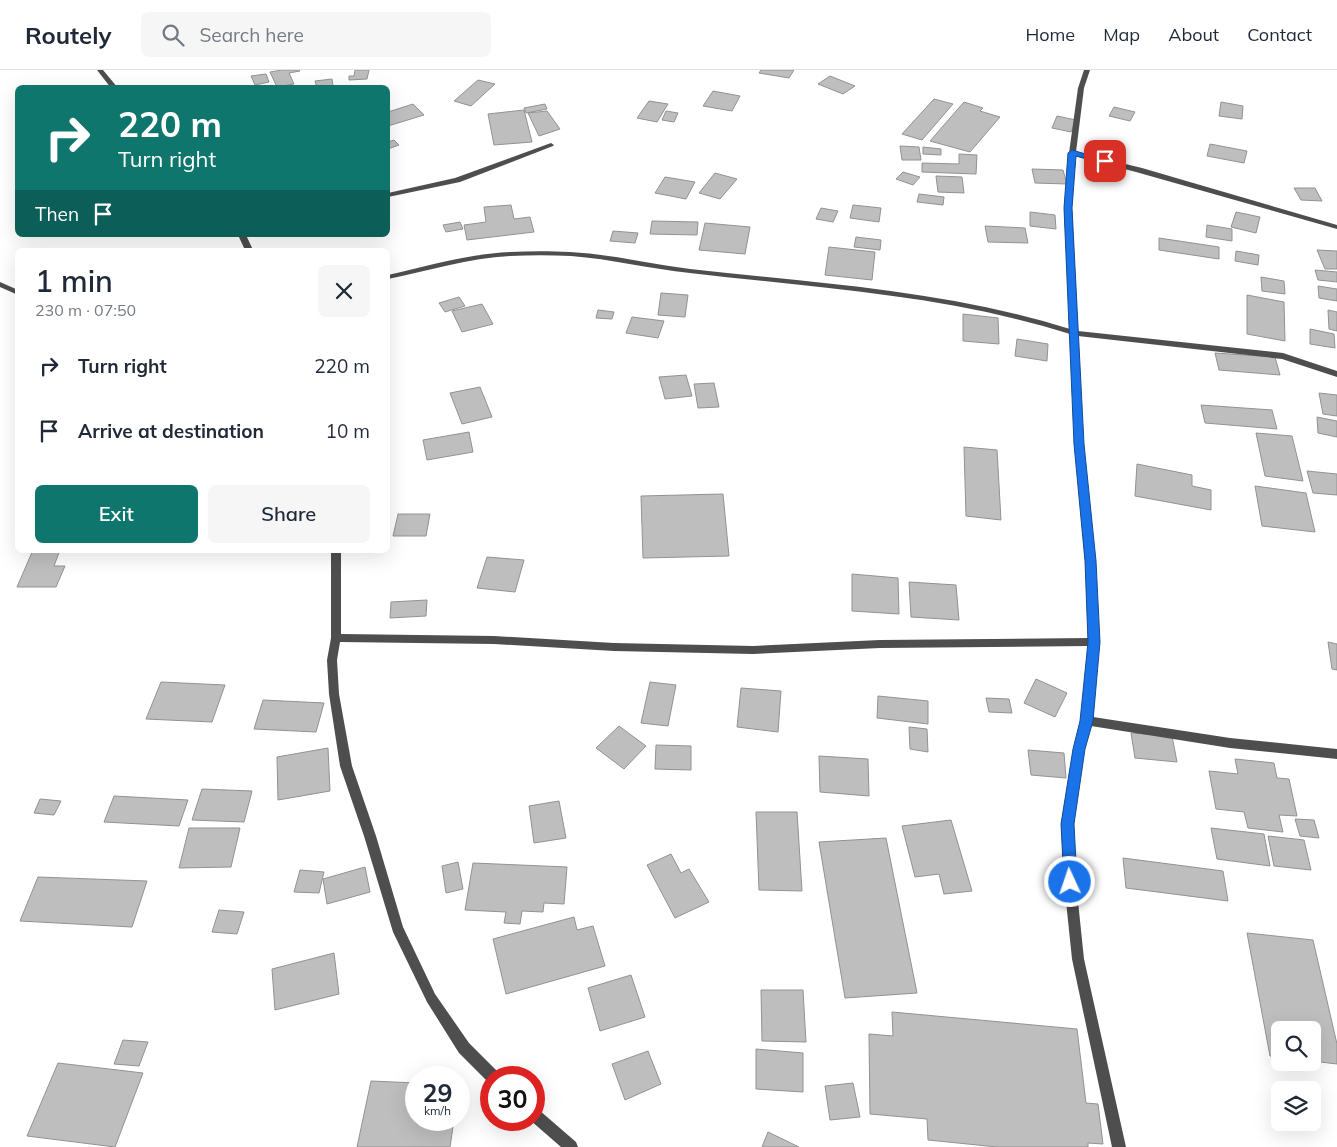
<!DOCTYPE html>
<html lang="en">
<head>
<meta charset="utf-8">
<style>
  body { margin:0; font-family:Mulish,sans-serif; background:#f6f6f7; color:#1f2937; height:100vh; display:flex; flex-direction:column; font-size:19px; white-space:nowrap }
  * { box-sizing:border-box; margin:0 }
  p { font-size:16px; color:#747a83 }
  .icon { flex:none; width:28px; height:28px; fill:none; stroke:currentColor; stroke-width:2; stroke-linecap:round; stroke-linejoin:round }
  .map { position:relative; flex:1; overflow:hidden }
  .drawer { position:absolute; left:15px; top:178px; width:375px; height:305px; display:flex; flex-direction:column; background:#fff; border-radius:8px; box-shadow:0 5px 20px #0002 }
  .drawer>* { flex:none }
  .hud { position:absolute; left:15px; top:15px; width:375px; height:152px; border-radius:8px; box-shadow:0 5px 20px #0002; background:#0f766e; color:#fff; overflow:hidden }
  .controls { position:absolute; left:1271px; top:951px; display:grid; gap:10px }
  .controls a { display:grid; place-items:center; width:50px; height:50px; border-radius:8px; background:#fff; box-shadow:0 5px 20px #0002; font-size:25px }
  .speed { position:absolute; left:405px; top:996px; display:flex; gap:10px; font-size:25px; font-weight:700; text-align:center }
  .speed>* { display:grid; place-content:center; width:65px; height:65px; border-radius:50%; background:#fff; box-shadow:0 5px 20px #0002; line-height:1 }
  .speed small { font-size:12px; font-weight:400 }
  .speed .limit { border:8px solid #d22; background:#fff; color:#111 }
  .pin { position:absolute; display:grid; place-items:center; width:42px; height:42px; color:#fff; margin:-21px; border-radius:10px; box-shadow:0 2px 8px #0006 }
  .me { position:absolute; width:55px; margin:-28px; rotate:357deg; stroke-linejoin:round; filter:drop-shadow(0 0 4px #0008) }
  .turn { display:flex; align-items:center; gap:18px; height:105px; padding:0 20px; font-size:22px }
  .turn .icon { width:65px; height:65px; stroke-width:2.5 }
  .turn b { display:block; font-size:35px; line-height:42px }
  .then { display:flex; align-items:center; height:48px; padding:0 20px; background:#0003; gap:10px; font-size:19px }
  .round { display:grid; place-items:center; flex:none; width:52px; height:52px; border-radius:8px; background:#f6f6f7 }
  .summary { display:flex; align-items:center; justify-content:space-between; height:85px; padding:0 20px }
  h1 { font-size:30px; font-weight:600; line-height:38px }
  .primary-button { display:flex; gap:10px; margin-top:auto; padding:10px 20px }
  .primary-button a { flex:1; height:58px; border-radius:8px; background:#0f766e; color:#fff; font-size:20px; font-weight:600; line-height:58px; text-align:center }
  .primary-button a+a { background:#f6f6f7; color:#1f2937 }
  ul { padding:0; list-style:none }
  li { display:flex; align-items:center; gap:15px; height:65px; padding:0 20px }
  li div { flex:1 }
  li b { display:block; font-size:19px }
  li em { font-style:normal }
  header { display:flex; align-items:center; gap:30px; box-sizing:border-box; height:70px; padding:0 25px; background:#fff; border-bottom:1px solid #e0e1e3 }
  header strong { font-size:24px }
  nav { display:flex; gap:28px; margin-inline-start:auto; font-size:18px }
  .search { width:350px; height:45px; background:#f6f6f7; display:flex; align-items:center; gap:12px; box-sizing:border-box; padding:0 18px; border-radius:8px; color:#747a83; font-size:19px }
  .map>svg:first-child { display:block }
  .building { fill:#bebebe; stroke:#929292 }
  .lines { fill:none; stroke-linecap:round; stroke-linejoin:round }
  .minor { fill:#4e4e4e; fill-rule:evenodd }
  .route { fill:#1a73e8; stroke:#114b97 }
</style>
</head>
<body>
<header>
<strong>Routely</strong>
<div class="search"><svg class="icon" aria-label="search" viewBox="0 0 24 24"><circle cx="10" cy="10" r="6"/><path d="M15 15l6 6"/></svg>Search here</div>
<nav><a>Home</a><a>Map</a><a>About</a><a>Contact</a></nav>
</header>
<div class="map">
<svg width="1337" height="1077" viewBox="0 0 1337 1077">
  <rect width="100%" height="100%" fill="#fff"/>
  <path class="building" d="M 282,0 L 299,0 L 300,1 L 289,3 L 294,14 L 277,17 L 270,2 Z
    M 355,0 L 369,0 L 367,9 L 349,10 L 349,6 L 354,6 Z
    M 761,0 L 794,0 L 789,8 L 759,3 Z
    M 266,4 L 269,12 L 255,15 L 251,6 Z
    M 830,6 L 855,16 L 843,24 L 818,14 Z
    M 332,9 L 333,16 L 317,18 L 315,11 Z
    M 478,10 L 495,14 L 471,36 L 454,31 Z
    M 713,21 L 740,26 L 732,41 L 703,36 Z
    M 934,29 L 953,34 L 922,70 L 902,64 Z
    M 649,31 L 668,34 L 657,52 L 637,48 Z
    M 964,32 L 983,38 L 980,41 L 1000,47 L 970,82 L 930,71 Z
    M 1221,32 L 1243,36 L 1242,49 L 1219,46 Z
    M 413,34 L 424,45 L 388,56 L 388,42 Z
    M 545,34 L 547,39 L 526,43 L 524,38 Z
    M 1114,37 L 1135,42 L 1130,51 L 1109,46 Z
    M 524,40 L 532,72 L 494,75 L 488,44 Z
    M 547,41 L 560,59 L 539,66 L 528,43 Z
    M 666,41 L 678,43 L 674,52 L 662,50 Z
    M 1057,46 L 1076,50 L 1071,62 L 1052,58 Z
    M 394,70 L 399,75 L 388,79 L 388,72 Z
    M 1210,74 L 1247,81 L 1244,93 L 1207,86 Z
    M 900,76 L 919,77 L 921,90 L 902,90 Z
    M 923,77 L 941,79 L 941,85 L 923,84 Z
    M 959,84 L 977,85 L 976,104 L 922,102 L 922,93 L 959,94 Z
    M 1032,99 L 1063,100 L 1067,114 L 1035,113 Z
    M 903,102 L 920,107 L 913,115 L 896,109 Z
    M 715,103 L 737,109 L 720,129 L 699,123 Z
    M 936,106 L 962,107 L 964,123 L 938,122 Z
    M 665,107 L 695,112 L 686,129 L 655,123 Z
    M 1294,118 L 1315,118 L 1322,131 L 1301,130 Z
    M 919,124 L 944,127 L 943,135 L 917,132 Z
    M 511,135 L 514,149 L 530,147 L 534,162 L 467,170 L 464,155 L 486,152 L 484,137 Z
    M 853,135 L 881,138 L 879,152 L 850,148 Z
    M 821,138 L 838,141 L 833,152 L 816,149 Z
    M 1030,142 L 1055,145 L 1056,159 L 1030,156 Z
    M 1236,142 L 1260,147 L 1256,163 L 1231,157 Z
    M 652,151 L 698,152 L 697,165 L 650,164 Z
    M 460,152 L 463,159 L 446,162 L 443,155 Z
    M 705,153 L 750,157 L 745,184 L 699,180 Z
    M 1207,155 L 1232,159 L 1232,171 L 1206,167 Z
    M 985,156 L 1025,158 L 1028,173 L 988,172 Z
    M 613,161 L 638,163 L 635,173 L 610,171 Z
    M 856,167 L 881,170 L 880,180 L 854,177 Z
    M 1159,168 L 1219,177 L 1219,189 L 1159,180 Z
    M 829,177 L 875,182 L 872,210 L 825,205 Z
    M 1317,180 L 1337,181 L 1337,199 L 1325,199 Z
    M 1236,181 L 1259,185 L 1258,195 L 1235,191 Z
    M 1315,200 L 1337,202 L 1337,212 L 1318,210 Z
    M 1261,207 L 1284,211 L 1285,224 L 1262,221 Z
    M 1318,216 L 1337,219 L 1337,231 L 1319,228 Z
    M 661,223 L 688,225 L 685,247 L 658,245 Z
    M 1247,225 L 1284,232 L 1285,271 L 1247,264 Z
    M 459,227 L 465,236 L 445,242 L 439,233 Z
    M 482,234 L 493,254 L 462,262 L 452,241 Z
    M 598,240 L 614,242 L 612,249 L 596,248 Z
    M 1328,240 L 1337,242 L 1337,261 L 1329,259 Z
    M 963,244 L 998,248 L 999,274 L 963,271 Z
    M 632,247 L 664,251 L 658,268 L 626,263 Z
    M 1310,259 L 1334,264 L 1335,278 L 1310,274 Z
    M 1017,269 L 1048,274 L 1047,291 L 1015,286 Z
    M 1215,283 L 1275,287 L 1280,305 L 1219,300 Z
    M 686,305 L 692,326 L 665,329 L 659,307 Z
    M 714,313 L 719,337 L 698,338 L 694,314 Z
    M 480,317 L 492,347 L 462,354 L 450,323 Z
    M 1319,323 L 1337,325 L 1337,346 L 1323,344 Z
    M 1201,335 L 1272,340 L 1277,359 L 1205,353 Z
    M 1317,347 L 1337,351 L 1337,367 L 1318,363 Z
    M 469,362 L 473,382 L 427,390 L 423,370 Z
    M 1256,363 L 1292,366 L 1303,411 L 1265,406 Z
    M 964,377 L 997,380 L 1001,450 L 966,446 Z
    M 1137,394 L 1192,405 L 1192,416 L 1211,420 L 1211,440 L 1135,426 Z
    M 1307,401 L 1337,404 L 1337,425 L 1313,423 Z
    M 1255,416 L 1306,423 L 1315,462 L 1262,456 Z
    M 723,424 L 729,486 L 643,488 L 641,426 Z
    M 398,444 L 430,444 L 426,466 L 393,466 Z
    M 33,480 L 60,480 L 54,496 L 65,496 L 56,517 L 17,517 Z
    M 487,487 L 524,490 L 515,522 L 477,518 Z
    M 852,504 L 898,508 L 899,544 L 852,541 Z
    M 909,512 L 956,515 L 959,550 L 911,547 Z
    M 427,530 L 426,546 L 390,548 L 391,532 Z
    M 1328,572 L 1337,574 L 1337,600 L 1332,599 Z
    M 1036,609 L 1067,623 L 1055,647 L 1024,633 Z
    M 161,612 L 225,615 L 212,652 L 146,649 Z
    M 650,612 L 676,615 L 668,656 L 641,653 Z
    M 741,618 L 781,621 L 778,662 L 737,657 Z
    M 878,626 L 928,631 L 928,654 L 877,648 Z
    M 986,628 L 1009,629 L 1012,643 L 989,642 Z
    M 263,630 L 324,633 L 316,662 L 254,659 Z
    M 619,656 L 646,676 L 624,699 L 596,678 Z
    M 909,657 L 927,659 L 928,682 L 910,679 Z
    M 1131,663 L 1172,666 L 1177,692 L 1135,688 Z
    M 656,675 L 691,676 L 691,700 L 655,699 Z
    M 328,678 L 330,721 L 278,730 L 277,687 Z
    M 1028,680 L 1064,683 L 1066,708 L 1031,705 Z
    M 819,686 L 868,689 L 869,726 L 820,722 Z
    M 1235,689 L 1274,693 L 1277,708 L 1289,709 L 1297,746 L 1279,745 L 1283,762 L 1248,758 L 1244,742 L 1216,739 L 1209,701 L 1238,704 Z
    M 202,719 L 252,721 L 244,752 L 192,750 Z
    M 114,726 L 188,730 L 179,756 L 104,752 Z
    M 40,729 L 61,731 L 54,745 L 34,743 Z
    M 559,731 L 566,768 L 534,773 L 529,736 Z
    M 756,742 L 797,742 L 802,821 L 759,820 Z
    M 1295,749 L 1314,750 L 1319,768 L 1300,766 Z
    M 951,750 L 972,821 L 944,824 L 939,804 L 915,807 L 902,756 Z
    M 189,758 L 240,758 L 231,797 L 179,798 Z
    M 1211,758 L 1264,764 L 1270,796 L 1217,789 Z
    M 1268,766 L 1304,770 L 1311,800 L 1274,796 Z
    M 886,768 L 917,923 L 845,928 L 819,772 Z
    M 671,784 L 681,803 L 689,799 L 709,832 L 675,848 L 647,795 Z
    M 1123,788 L 1223,801 L 1228,831 L 1126,818 Z
    M 458,792 L 463,819 L 446,823 L 442,796 Z
    M 473,793 L 567,797 L 564,834 L 544,833 L 543,842 L 522,841 L 520,854 L 504,853 L 506,842 L 465,840 Z
    M 365,797 L 370,822 L 327,834 L 323,809 Z
    M 300,800 L 324,802 L 319,823 L 294,822 Z
    M 38,807 L 147,811 L 132,857 L 20,851 Z
    M 219,840 L 244,842 L 237,864 L 212,862 Z
    M 574,847 L 577,860 L 593,856 L 605,896 L 506,924 L 493,869 Z
    M 1247,863 L 1313,870 L 1337,974 L 1337,994 L 1312,991 L 1312,960 L 1280,960 L 1280,988 L 1270,986 Z
    M 334,883 L 339,924 L 275,940 L 272,899 Z
    M 631,905 L 645,947 L 600,961 L 588,918 Z
    M 761,920 L 803,920 L 806,972 L 762,971 Z
    M 892,942 L 1077,959 L 1086,1033 L 1098,1034 L 1103,1074 L 1088,1073 L 1088,1077 L 997,1077 L 928,1070 L 927,1049 L 870,1044 L 869,964 L 893,966 Z
    M 123,970 L 148,972 L 139,996 L 114,994 Z
    M 756,979 L 803,983 L 803,1022 L 756,1019 Z
    M 648,981 L 661,1014 L 625,1030 L 612,994 Z
    M 58,993 L 143,1003 L 115,1077 L 27,1066 Z
    M 371,1011 L 416,1013 L 416,1050 L 454,1050 L 450,1077 L 357,1077 Z
    M 853,1013 L 860,1047 L 830,1050 L 825,1016 Z
    M 768,1062 L 799,1077 L 762,1077 Z"/>
  <g class="lines">
    <path class="minor" d="M 97,0 L 103,0 L 118,18 L 111,18 Z
      M 1084,0 L 1090,0 L 1084,18 L 1076,82 L 1142,98 L 1337,155 L 1337,159 L 1136,102 L 1075,86 L 1072,138 L 1078,261 L 1283,283 L 1337,301 L 1337,307 L 1282,289 L 1078,266 L 1083,374 L 1095,491 L 1099,572 L 1093,647 L 1230,668 L 1337,679 L 1337,689 L 1230,678 L 1091,656 L 1084,679 L 1073,754 L 1076,812 L 1084,889 L 1126,1077 L 1112,1077 L 1072,889 L 1064,812 L 1061,754 L 1074,679 L 1082,651 L 1089,576 L 880,578 L 753,584 L 614,581 L 494,574 L 340,572 L 337,590 L 339,624 L 352,696 L 376,766 L 403,857 L 435,924 L 469,973 L 499,1003 L 500,1008 L 491,1008 L 491,1013 L 489,1013 L 459,983 L 427,932 L 393,862 L 364,766 L 340,696 L 329,624 L 327,590 L 331,568 L 331,480 L 341,480 L 341,564 L 494,566 L 614,573 L 753,576 L 880,570 L 1089,568 L 1085,491 L 1075,374 L 1070,264 C 947,225 818,218 690,203 C 651,199 611,189 571,186 C 551,185 530,185 510,186 C 469,188 428,201 388,209 L 388,205 C 427,196 469,184 510,182 C 530,181 551,181 570,182 C 610,184 650,194 690,199 C 817,213 946,220 1070,259 L 1064,138 L 1069,83 L 1078,18 Z
      M 551,73 L 554,75 L 553,76 L 460,112 L 388,127 L 388,123 L 455,108 Z
      M 238,165 L 246,165 L 253,180 L 245,180 Z
      M 0,212 L 18,220 L 18,225 L 0,217 Z
      M 534,1038 L 539,1040 L 576,1072 L 578,1077 L 561,1077 L 530,1050 L 534,1050 Z"/>
  </g>
  <path class="route" d="M 1072,80 L 1109,91 L 1105,94 L 1076,86 L 1072,138 L 1084,374 L 1096,491 L 1100,572 L 1093,651 L 1085,679 L 1074,754 L 1077,812 L 1075,816 L 1070,818 L 1065,816 L 1064,812 L 1061,754 L 1073,679 L 1080,651 L 1088,572 L 1085,491 L 1074,374 L 1064,138 L 1068,83 Z"/>
</svg>
<div class="controls">
<a><svg class="icon" aria-label="search" viewBox="0 0 24 24"><circle cx="10" cy="10" r="6"/><path d="M15 15l6 6"/></svg></a>
<a><svg class="icon" aria-label="layers" viewBox="0 0 24 24"><path d="M12 4l9 5-9 5-9-5zM3 14l9 5 9-5"/></svg></a>
</div>
<div class="speed"><div>29<small>km/h</small></div><div class="limit">30</div></div>
<div class="pin" style="left:1105px;top:91px;background:#d93025"><svg class="icon" aria-label="arrive" viewBox="0 0 24 24"><path d="M6 21V4h12l-3 4 3 4H6"/></svg></div>
<svg class="me" style="left:1070px;top:812px" viewBox="-20 -20 40 40"><circle r="17" fill="#1a73e8" stroke="#fff" stroke-width="3"/><path d="M0-11L8 9 0 5-8 9z" fill="#fff"/></svg>
<div class="hud">
<div class="turn"><svg class="icon" aria-label="right" viewBox="0 0 24 24"><path d="M7 20v-9h11M14 6l5 5-5 5"/></svg><div><b>220 m</b>Turn right</div></div>
<div class="then">Then<svg class="icon" aria-label="arrive" viewBox="0 0 24 24"><path d="M6 21V4h12l-3 4 3 4H6"/></svg></div>
</div>
<section class="drawer">
<div class="summary"><div><h1>1 min</h1><p>230 m · 07:50</p></div><a class="round"><svg class="icon" aria-label="close" viewBox="0 0 24 24"><path d="M6 6l12 12M18 6L6 18"/></svg></a></div>
<ul>
<li><svg class="icon" aria-label="right" viewBox="0 0 24 24"><path d="M7 20v-9h11M14 6l5 5-5 5"/></svg><div><b>Turn right</b></div><em>220 m</em></li>
<li><svg class="icon" aria-label="arrive" viewBox="0 0 24 24"><path d="M6 21V4h12l-3 4 3 4H6"/></svg><div><b>Arrive at destination</b></div><em>10 m</em></li>
</ul>
<div class="primary-button"><a>Exit</a><a>Share</a></div>
</section>
</div>
</body>
</html>
